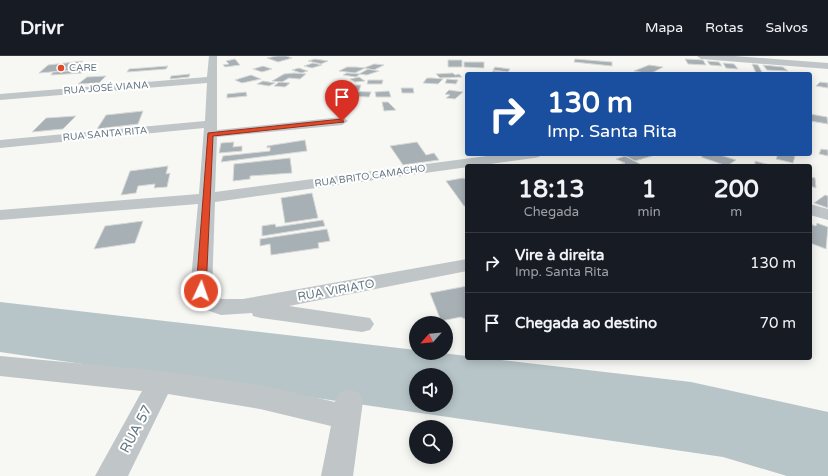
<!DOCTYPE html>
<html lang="pt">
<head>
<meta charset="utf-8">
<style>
  body { margin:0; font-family:"Varela Round",sans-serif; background:#242831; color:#f1f3f6; height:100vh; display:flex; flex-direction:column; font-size:15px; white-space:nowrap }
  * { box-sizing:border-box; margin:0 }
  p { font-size:13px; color:#9ea1a6 }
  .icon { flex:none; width:22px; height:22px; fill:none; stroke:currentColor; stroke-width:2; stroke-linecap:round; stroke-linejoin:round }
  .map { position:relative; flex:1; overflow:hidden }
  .panel { position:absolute; left:465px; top:108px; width:347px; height:196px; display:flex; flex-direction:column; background:#171b24; border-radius:4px; box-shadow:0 2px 10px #0003 }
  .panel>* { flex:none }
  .banner { position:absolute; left:465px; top:16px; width:347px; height:84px; border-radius:4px; box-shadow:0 2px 10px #0003; background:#1a4fa0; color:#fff; overflow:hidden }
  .needle { width:26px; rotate:243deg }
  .controls { position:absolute; left:409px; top:260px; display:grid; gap:8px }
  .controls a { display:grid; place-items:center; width:44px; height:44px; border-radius:50%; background:#171b24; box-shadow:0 2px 10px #0003; font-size:20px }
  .pin { position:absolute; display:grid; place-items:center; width:34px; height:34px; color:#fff; margin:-41px -17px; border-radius:50% 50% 50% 0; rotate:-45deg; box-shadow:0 0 4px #0007 }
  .pin .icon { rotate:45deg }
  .me { position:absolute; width:44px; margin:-22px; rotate:3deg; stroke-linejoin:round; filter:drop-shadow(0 0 3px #0008) }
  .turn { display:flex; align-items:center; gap:14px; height:84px; padding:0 16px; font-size:18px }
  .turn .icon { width:52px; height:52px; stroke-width:2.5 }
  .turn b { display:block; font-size:28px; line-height:34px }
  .eta { display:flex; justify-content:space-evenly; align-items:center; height:68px; text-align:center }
  .eta b { font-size:24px; font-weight:700; line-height:28px }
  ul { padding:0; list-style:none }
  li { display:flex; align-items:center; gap:12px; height:60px; padding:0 16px; border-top:1px solid #363941 }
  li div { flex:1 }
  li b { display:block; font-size:15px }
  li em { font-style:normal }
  header { display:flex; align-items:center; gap:24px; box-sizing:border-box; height:56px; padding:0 20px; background:#171b24; border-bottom:1px solid #363941 }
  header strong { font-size:19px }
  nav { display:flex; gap:22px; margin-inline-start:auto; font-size:14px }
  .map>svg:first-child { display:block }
  .water { fill:#b7c5c8; fill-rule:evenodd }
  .building { fill:#a7b0b5; stroke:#d9d9d6 }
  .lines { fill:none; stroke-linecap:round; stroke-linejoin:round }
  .minor { fill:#c0c5c8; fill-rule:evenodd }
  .route { fill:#e24929; stroke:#932f1b }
  .poi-dot { fill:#e24929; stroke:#fff; stroke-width:1.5 }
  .labels { text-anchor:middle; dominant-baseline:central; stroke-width:4; stroke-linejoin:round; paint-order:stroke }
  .far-poi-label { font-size:10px; fill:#667985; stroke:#fff; text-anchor:start }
  .far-street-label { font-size:10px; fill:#667985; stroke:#fff }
  .street-label { font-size:12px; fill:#667985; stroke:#fff }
  .near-street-label { font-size:14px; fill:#667985; stroke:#fff }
</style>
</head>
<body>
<header>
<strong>Drivr</strong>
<nav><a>Mapa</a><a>Rotas</a><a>Salvos</a></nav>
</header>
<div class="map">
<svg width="828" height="420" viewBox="0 0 828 420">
  <rect width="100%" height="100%" fill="#f7f7f4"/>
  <path class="water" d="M 0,246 L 416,294 L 416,297 L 442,297 L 467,300 L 467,302 L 485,302 L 691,326 L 828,356 L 828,420 L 787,420 L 723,401 L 0,296 ZM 416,319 L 446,319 L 446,349 L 416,349 Z"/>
  <path class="building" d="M 277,0 L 286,0 L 292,2 L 278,6 L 267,2 Z
    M 235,3 L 240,9 L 225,11 L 223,9 L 229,8 L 226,5 Z
    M 315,3 L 328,5 L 321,8 L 308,5 Z
    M 575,3 L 612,6 L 612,10 L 574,6 Z
    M 685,3 L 703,4 L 706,9 L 688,8 Z
    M 448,4 L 462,4 L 462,11 L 448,11 Z
    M 83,5 L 74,14 L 39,17 L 48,9 Z
    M 707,5 L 719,6 L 722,10 L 710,9 Z
    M 464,6 L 484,6 L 484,12 L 464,11 Z
    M 313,7 L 322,9 L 312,12 L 304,10 Z
    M 723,7 L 734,8 L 738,13 L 726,12 Z
    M 374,8 L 384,9 L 374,14 L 364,12 Z
    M 752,8 L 758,9 L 763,18 L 756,17 Z
    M 649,9 L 663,11 L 650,18 L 634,15 Z
    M 763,9 L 783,11 L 788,15 L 767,14 Z
    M 168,10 L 166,13 L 127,16 L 129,13 Z
    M 263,10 L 272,13 L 262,16 L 253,13 Z
    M 347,11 L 356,11 L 365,12 L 355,17 L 339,15 Z
    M 495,11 L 510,13 L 508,16 L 493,14 Z
    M 299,12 L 308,15 L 301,17 L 292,14 Z
    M 368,13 L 379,15 L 367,19 L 359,18 Z
    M 83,14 L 82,17 L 51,19 L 53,16 Z
    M 493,15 L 511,17 L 490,18 Z
    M 294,17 L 306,18 L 300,23 L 289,22 L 282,26 L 272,25 L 284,18 Z
    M 347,17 L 360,18 L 356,21 L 343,19 Z
    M 453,17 L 455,19 L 459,18 L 462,21 L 440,22 L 436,18 Z
    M 190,18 L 189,21 L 170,23 L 171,20 Z
    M 251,19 L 261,23 L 242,27 L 235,24 Z
    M 106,20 L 99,27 L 78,28 L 87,21 Z
    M 359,21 L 365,25 L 355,26 L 350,23 Z
    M 427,22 L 432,22 L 443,23 L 438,28 L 423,27 Z
    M 447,23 L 458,24 L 456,28 L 445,27 Z
    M 368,24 L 383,24 L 382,28 L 367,28 Z
    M 263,25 L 275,27 L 269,30 L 257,28 Z
    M 279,26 L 290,27 L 285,31 L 274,30 Z
    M 820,26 L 828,27 L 828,32 L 816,30 Z
    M 336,29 L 361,29 L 359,35 L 333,35 Z
    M 401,32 L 413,32 L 414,37 L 402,37 Z
    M 449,34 L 463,36 L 455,43 L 446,42 L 450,39 L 445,38 Z
    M 345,35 L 371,36 L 369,41 L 342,40 Z
    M 389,35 L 391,41 L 376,41 L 375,36 Z
    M 246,36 L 247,40 L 227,42 L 227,38 Z
    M 382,46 L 388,46 L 396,54 L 384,55 Z
    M 143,55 L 138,68 L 97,73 L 106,59 Z
    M 810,58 L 827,61 L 828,68 L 810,65 Z
    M 76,60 L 63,73 L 32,76 L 46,62 Z
    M 305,84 L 307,95 L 221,106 L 223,100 L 270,95 L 270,91 L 267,92 L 267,90 Z
    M 234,86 L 233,91 L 242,90 L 242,95 L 219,97 L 221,87 Z
    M 417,86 L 426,99 L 434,97 L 439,104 L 403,109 L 390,90 Z
    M 821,93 L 828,94 L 828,100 L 819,98 Z
    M 622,98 L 649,98 L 652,100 L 635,105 Z
    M 706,98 L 717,98 L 736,104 L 727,110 L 701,101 Z
    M 778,98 L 795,100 L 793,107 L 776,103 Z
    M 625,100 L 642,109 L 618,109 L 625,107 L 616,103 Z
    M 290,102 L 292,117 L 250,120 L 250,123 L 233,125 L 234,108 Z
    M 755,105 L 770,109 L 770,110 L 755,109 Z
    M 168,110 L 166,118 L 170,117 L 167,131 L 154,132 L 155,128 L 138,130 L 136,137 L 121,139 L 130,115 Z
    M 810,121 L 815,122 L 816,132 L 810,130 Z
    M 463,122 L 467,124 L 467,150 L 464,150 L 446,125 Z
    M 312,137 L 318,162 L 285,167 L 281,142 Z
    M 825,139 L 828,140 L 828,152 L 814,147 Z
    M 323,164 L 325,170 L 262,180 L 262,170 L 275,168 L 276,171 Z
    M 143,165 L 135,187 L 94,193 L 105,170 Z
    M 817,167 L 828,171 L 826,193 L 810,187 L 810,168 L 816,170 Z
    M 327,173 L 330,185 L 318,187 L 319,192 L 271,199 L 270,188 L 260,190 L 260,183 Z
    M 467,230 L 467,264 L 461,261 L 441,265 L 430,237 Z"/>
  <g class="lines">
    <path class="minor" d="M 209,0 L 217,0 L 217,74 L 342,61 L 348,65 L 342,69 L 217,81 L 215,136 L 502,98 L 541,98 L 539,101 L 534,102 L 215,146 L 212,235 L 215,241 L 222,243 L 243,243 L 467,203 L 467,215 L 289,250 L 370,262 L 374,268 L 370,274 L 362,276 L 261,262 L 253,260 L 252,257 L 221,259 L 198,251 L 190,235 L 198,148 L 0,164 L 0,154 L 199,138 L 204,72 L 0,92 L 0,84 L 205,65 L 207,27 L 0,44 L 0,38 L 207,21 Z
      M 697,0 L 734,0 L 828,7 L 828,13 L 701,3 Z
      M 810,148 L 828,153 L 828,164 L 810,159 Z
      M 0,300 L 161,315 L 260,329 L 335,346 L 339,337 L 349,333 L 359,337 L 363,345 L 353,420 L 321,420 L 331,370 L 260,353 L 168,338 L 128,420 L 95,420 L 142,335 L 0,320 Z"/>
  </g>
  <path class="route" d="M 342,63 L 344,66 L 213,80 L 206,235 L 204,238 L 197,238 L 196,235 L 208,77 Z"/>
  <circle class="poi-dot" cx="61" cy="12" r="4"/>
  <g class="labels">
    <g class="far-poi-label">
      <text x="69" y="12">CARE</text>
    </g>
    <g class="far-street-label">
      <text transform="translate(106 32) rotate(-4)">RUA JOSÉ VIANA</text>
      <text transform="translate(105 78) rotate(-5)">RUA SANTA RITA</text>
      <text transform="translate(370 120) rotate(-8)">RUA BRITO CAMACHO</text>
    </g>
    <g class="street-label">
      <text transform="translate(336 234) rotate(-10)">RUA VIRIATO</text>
    </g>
    <g class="near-street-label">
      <text transform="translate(136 373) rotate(-62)">RUA 57</text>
    </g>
  </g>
</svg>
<div class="controls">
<a><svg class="needle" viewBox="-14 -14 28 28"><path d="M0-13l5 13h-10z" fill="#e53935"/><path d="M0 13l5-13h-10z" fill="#9ea1a6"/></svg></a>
<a><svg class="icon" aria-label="sound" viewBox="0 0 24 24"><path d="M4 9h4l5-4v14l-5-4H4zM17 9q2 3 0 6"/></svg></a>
<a><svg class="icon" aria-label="search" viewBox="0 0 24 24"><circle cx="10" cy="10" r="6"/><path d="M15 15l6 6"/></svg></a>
</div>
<div class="pin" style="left:342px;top:65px;background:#d93025"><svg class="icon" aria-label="arrive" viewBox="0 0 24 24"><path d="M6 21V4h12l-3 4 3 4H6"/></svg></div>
<svg class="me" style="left:201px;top:235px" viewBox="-20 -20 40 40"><circle r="17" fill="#e24929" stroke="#fff" stroke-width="3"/><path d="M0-11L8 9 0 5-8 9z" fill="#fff"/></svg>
<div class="banner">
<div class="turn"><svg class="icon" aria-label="right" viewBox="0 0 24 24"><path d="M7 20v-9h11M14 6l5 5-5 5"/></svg><div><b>130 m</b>Imp. Santa Rita</div></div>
</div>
<section class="panel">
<div class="eta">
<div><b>18:13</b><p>Chegada</p></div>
<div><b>1</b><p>min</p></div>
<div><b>200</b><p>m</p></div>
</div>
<ul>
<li><svg class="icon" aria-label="right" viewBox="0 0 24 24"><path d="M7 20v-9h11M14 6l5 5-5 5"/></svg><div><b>Vire à direita</b><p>Imp. Santa Rita</p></div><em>130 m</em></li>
<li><svg class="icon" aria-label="arrive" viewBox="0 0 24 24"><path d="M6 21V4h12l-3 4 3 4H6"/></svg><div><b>Chegada ao destino</b></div><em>70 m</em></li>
</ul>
</section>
</div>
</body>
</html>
